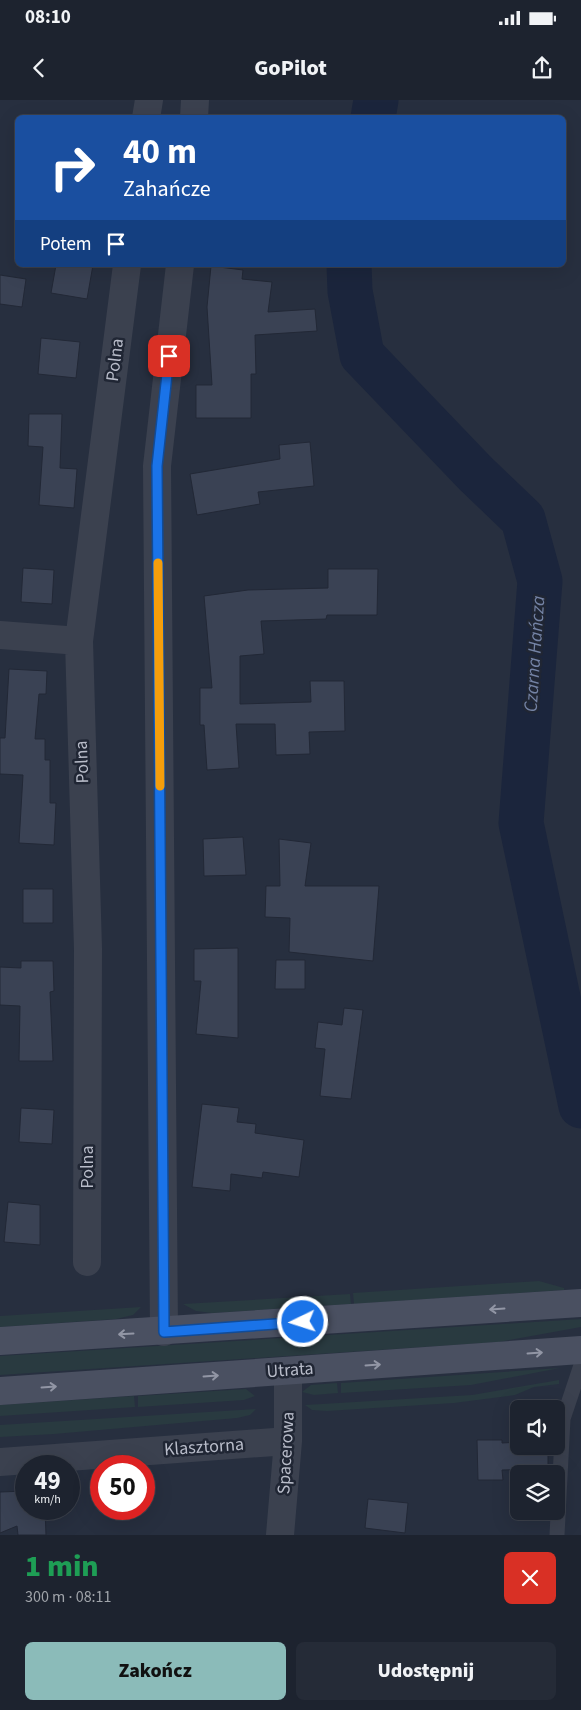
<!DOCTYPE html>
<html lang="pl">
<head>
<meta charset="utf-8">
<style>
  body { margin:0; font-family:"Source Sans 3",sans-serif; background:#252b37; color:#f1f3f6; height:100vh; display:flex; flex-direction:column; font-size:19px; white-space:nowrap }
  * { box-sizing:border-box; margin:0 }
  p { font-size:16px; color:#a0a4aa }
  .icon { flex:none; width:28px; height:28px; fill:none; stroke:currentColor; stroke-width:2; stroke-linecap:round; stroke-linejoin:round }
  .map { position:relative; height:1435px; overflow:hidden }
  .details { display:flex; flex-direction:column; background:#1d232f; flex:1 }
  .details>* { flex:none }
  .hud { position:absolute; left:15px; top:15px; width:551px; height:152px; border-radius:8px; box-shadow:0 5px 20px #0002,0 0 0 1px #3b404b; background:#1a4fa0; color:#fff; overflow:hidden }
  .tools { position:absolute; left:510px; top:1300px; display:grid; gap:10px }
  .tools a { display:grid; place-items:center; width:55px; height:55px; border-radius:8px; background:#1d232f; box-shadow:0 5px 20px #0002,0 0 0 1px #3b404b; font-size:25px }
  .speed { position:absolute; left:15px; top:1355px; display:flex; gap:10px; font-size:25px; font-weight:700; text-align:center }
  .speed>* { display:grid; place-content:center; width:65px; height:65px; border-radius:50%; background:#1d232f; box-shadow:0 5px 20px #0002,0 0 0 1px #3b404b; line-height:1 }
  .speed small { font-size:12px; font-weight:400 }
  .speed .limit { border:8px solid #d22; background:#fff; color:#111 }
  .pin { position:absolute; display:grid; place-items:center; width:42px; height:42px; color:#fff; margin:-21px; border-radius:10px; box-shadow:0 2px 8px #0006 }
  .me { position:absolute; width:55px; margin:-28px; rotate:266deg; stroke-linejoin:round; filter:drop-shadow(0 0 4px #0008) }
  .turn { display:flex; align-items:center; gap:18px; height:105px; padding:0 25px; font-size:22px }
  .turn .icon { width:65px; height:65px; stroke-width:2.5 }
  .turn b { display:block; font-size:35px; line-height:42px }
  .then { display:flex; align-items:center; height:48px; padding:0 25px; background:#0003; gap:10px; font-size:19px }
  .round { display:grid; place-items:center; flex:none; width:52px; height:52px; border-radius:8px; background:#252b37 }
  .summary { display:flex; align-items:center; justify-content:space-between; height:85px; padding:0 25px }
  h1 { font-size:30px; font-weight:800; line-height:38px; color:#1e9e55 }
  .button { display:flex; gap:10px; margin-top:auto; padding:10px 25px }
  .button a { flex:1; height:58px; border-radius:8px; background:#8bbbb9; color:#111; font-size:20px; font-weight:800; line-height:58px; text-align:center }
  .button a+a { background:#252b37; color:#f1f3f6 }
  .status { display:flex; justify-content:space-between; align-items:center; height:35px; padding:0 25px; background:#1d232f; direction:ltr }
  .status svg { height:14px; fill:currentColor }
  header { display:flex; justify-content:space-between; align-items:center; height:65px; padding:0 25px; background:#1d232f; font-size:22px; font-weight:800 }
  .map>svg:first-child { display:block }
  .green { fill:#293a40 }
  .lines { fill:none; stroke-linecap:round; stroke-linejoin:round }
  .river { stroke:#1b253c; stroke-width:45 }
  .building { fill:#3a4254; stroke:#222836 }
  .lane { stroke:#3b414f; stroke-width:15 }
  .street { stroke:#3b414f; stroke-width:28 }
  .secondary { stroke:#4a5061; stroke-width:28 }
  .oneway { stroke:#9296a5 }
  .route-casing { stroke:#114b97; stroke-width:12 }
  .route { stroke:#1a73e8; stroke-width:9 }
  .slow { stroke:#f59e0b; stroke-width:9 }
  .labels { text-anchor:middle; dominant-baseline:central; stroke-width:5; stroke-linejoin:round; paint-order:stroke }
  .street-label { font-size:18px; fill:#b8bcc9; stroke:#202634 }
  .water-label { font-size:19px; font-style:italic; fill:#7483a5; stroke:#202634 }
</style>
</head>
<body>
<div class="status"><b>08:10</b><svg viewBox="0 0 49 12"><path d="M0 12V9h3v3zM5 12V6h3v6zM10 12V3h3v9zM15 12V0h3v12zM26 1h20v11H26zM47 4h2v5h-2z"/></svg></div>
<header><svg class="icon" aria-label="back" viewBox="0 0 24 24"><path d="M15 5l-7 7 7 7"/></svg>GoPilot<svg class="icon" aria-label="share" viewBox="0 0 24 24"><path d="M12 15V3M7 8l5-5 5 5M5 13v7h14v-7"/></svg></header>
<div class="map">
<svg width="581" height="1435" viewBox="0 0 581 1435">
  <rect width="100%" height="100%" fill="#272f3f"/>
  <path class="green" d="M 539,1181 L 564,1188 L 564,1190 L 354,1204 L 353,1193 Z
    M 350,1194 L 351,1204 L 212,1213 L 196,1211 L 183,1204 Z
    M 141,1207 L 133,1215 L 116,1219 L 0,1227 L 0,1216 Z
    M 581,1219 L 581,1227 L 499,1242 L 0,1275 L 0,1256 Z
    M 560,1268 L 471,1285 L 341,1293 L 341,1283 Z
    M 559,1280 L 559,1284 L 534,1287 L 515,1295 L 454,1303 L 327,1311 L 312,1310 L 305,1305 L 472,1295 Z
    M 337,1283 L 338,1293 L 314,1295 L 302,1292 L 311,1285 Z
    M 246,1289 L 255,1296 L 244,1300 L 138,1307 L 138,1296 Z
    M 134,1296 L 135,1307 L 0,1316 L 0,1305 Z
    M 256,1309 L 250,1315 L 237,1318 L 54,1334 L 0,1337 L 0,1325 Z"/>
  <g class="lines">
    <path class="river" d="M 373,18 L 376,0
      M 349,165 L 350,191 L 362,255 L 475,373 L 523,419 L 540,481 L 521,723 L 581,1006"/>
  </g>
  <path class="building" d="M 56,165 L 93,165 L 87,199 L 51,193 Z
    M 211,166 L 243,170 L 242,179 L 272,182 L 268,212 L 315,209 L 317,231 L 255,235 L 256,274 L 251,274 L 251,318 L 196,318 L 196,285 L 212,285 L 207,207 Z
    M 0,175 L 26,179 L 22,207 L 0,204 Z
    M 41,238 L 80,242 L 76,278 L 38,274 Z
    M 29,314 L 62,314 L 60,368 L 77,369 L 74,408 L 39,405 L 43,347 L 28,346 Z
    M 310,342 L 314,386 L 258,392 L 260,404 L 197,415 L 190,374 L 280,359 L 279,345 Z
    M 23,468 L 54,470 L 52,504 L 21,502 Z
    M 328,469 L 378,469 L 377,515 L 327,515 L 326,519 L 261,521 L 264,554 L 240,556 L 240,604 L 311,602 L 310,581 L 344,581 L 345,631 L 309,632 L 310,654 L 276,655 L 275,624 L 236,624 L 239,668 L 207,670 L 204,625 L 200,625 L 200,588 L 212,588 L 204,496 L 248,490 L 328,488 Z
    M 9,569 L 47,571 L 46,594 L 39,594 L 35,639 L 45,639 L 45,660 L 50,660 L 50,703 L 56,703 L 54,745 L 19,743 L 23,675 L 0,674 L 0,638 L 5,638 Z
    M 243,737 L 246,775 L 204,776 L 203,739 Z
    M 279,739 L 311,743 L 305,786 L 379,786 L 373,861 L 289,852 L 290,818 L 265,817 L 266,786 L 280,786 Z
    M 23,789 L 53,789 L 53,823 L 23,823 Z
    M 238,848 L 238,938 L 196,934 L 201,881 L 194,881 L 194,849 Z
    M 276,860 L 305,860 L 305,889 L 275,889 Z
    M 21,861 L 53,861 L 54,891 L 50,892 L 53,961 L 19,961 L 20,906 L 0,905 L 0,867 L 21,868 Z
    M 344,908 L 363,910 L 351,999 L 320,996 L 325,949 L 315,948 L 318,922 L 342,925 Z
    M 202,1004 L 239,1008 L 237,1022 L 256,1024 L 255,1033 L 304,1040 L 299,1077 L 263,1072 L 262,1078 L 231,1074 L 230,1091 L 192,1087 Z
    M 21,1008 L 54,1010 L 52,1044 L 19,1042 Z
    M 8,1102 L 40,1105 L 40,1145 L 4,1142 Z
    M 477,1340 L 502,1340 L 502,1343 L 519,1342 L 519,1346 L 548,1346 L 548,1369 L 502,1370 L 503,1380 L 478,1380 Z
    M 26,1391 L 26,1409 L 45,1409 L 46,1435 L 18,1435 L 17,1426 L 0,1433 L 0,1392 Z
    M 368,1399 L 408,1403 L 405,1433 L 365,1428 Z"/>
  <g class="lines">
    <path class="lane" d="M 557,1435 L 563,1319 L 581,1265"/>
    <path class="street" d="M 146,18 L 149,0
      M 194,18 L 195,0
      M 0,535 L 79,541
      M 87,1162 L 88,849 L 79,541 L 127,165
      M 164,1232 L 157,366 L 180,165
      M 0,1362 L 288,1341
      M 280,1435 L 288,1341 L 288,1271"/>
    <path class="secondary" d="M 0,1241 L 581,1203
      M 0,1291 L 581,1250"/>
  </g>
  <defs><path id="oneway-shaft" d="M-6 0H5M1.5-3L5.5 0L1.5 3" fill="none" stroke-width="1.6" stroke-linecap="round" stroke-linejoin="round" transform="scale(1.25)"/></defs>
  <g class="oneway">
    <use href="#oneway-shaft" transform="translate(497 1209) rotate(176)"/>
    <use href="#oneway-shaft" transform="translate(126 1234) rotate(177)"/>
    <use href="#oneway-shaft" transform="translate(535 1253) rotate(-4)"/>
    <use href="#oneway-shaft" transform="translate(373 1265) rotate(-4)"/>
    <use href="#oneway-shaft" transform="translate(211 1276) rotate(-4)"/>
    <use href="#oneway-shaft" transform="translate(49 1287) rotate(-4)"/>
  </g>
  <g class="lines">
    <g class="route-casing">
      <path id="route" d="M 169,256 L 157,366 L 164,1232 L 303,1222"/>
    </g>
    <use href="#route" class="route"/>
    <path class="slow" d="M 158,463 L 160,686"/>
  </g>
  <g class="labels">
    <g class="street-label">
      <text transform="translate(115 260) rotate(-83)">Polna</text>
      <text transform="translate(82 662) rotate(-92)">Polna</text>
      <text transform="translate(87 1067) rotate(-90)">Polna</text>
      <text transform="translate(290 1270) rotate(-4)">Utrata</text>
      <text transform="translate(204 1347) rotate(-4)">Klasztorna</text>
      <text transform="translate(286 1353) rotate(-87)">Spacerowa</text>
    </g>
    <g class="water-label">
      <text transform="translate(535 554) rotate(-86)">Czarna Hańcza</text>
    </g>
  </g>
</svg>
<div class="tools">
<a><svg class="icon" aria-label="sound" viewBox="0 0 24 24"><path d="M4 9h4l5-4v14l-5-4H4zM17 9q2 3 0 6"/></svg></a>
<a><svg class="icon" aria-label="layers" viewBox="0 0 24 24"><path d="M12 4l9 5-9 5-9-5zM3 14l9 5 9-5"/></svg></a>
</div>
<div class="speed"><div>49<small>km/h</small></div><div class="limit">50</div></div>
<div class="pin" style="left:169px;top:256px;background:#d93025"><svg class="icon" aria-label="arrive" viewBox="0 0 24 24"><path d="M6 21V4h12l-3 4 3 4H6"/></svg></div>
<svg class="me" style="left:303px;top:1222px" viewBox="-20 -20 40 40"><circle r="17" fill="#1a73e8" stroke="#fff" stroke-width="3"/><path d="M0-11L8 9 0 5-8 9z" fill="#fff"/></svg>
<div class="hud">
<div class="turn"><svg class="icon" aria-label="right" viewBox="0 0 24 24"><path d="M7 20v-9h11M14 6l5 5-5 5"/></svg><div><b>40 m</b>Zahańcze</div></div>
<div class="then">Potem<svg class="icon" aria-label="arrive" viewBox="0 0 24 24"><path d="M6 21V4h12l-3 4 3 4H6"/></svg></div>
</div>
</div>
<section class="details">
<div class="summary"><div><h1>1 min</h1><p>300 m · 08:11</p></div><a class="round" style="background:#d93025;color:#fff"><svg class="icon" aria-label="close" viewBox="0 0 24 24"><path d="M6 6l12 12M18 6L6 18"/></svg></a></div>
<div class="button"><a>Zakończ</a><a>Udostępnij</a></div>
</section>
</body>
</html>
